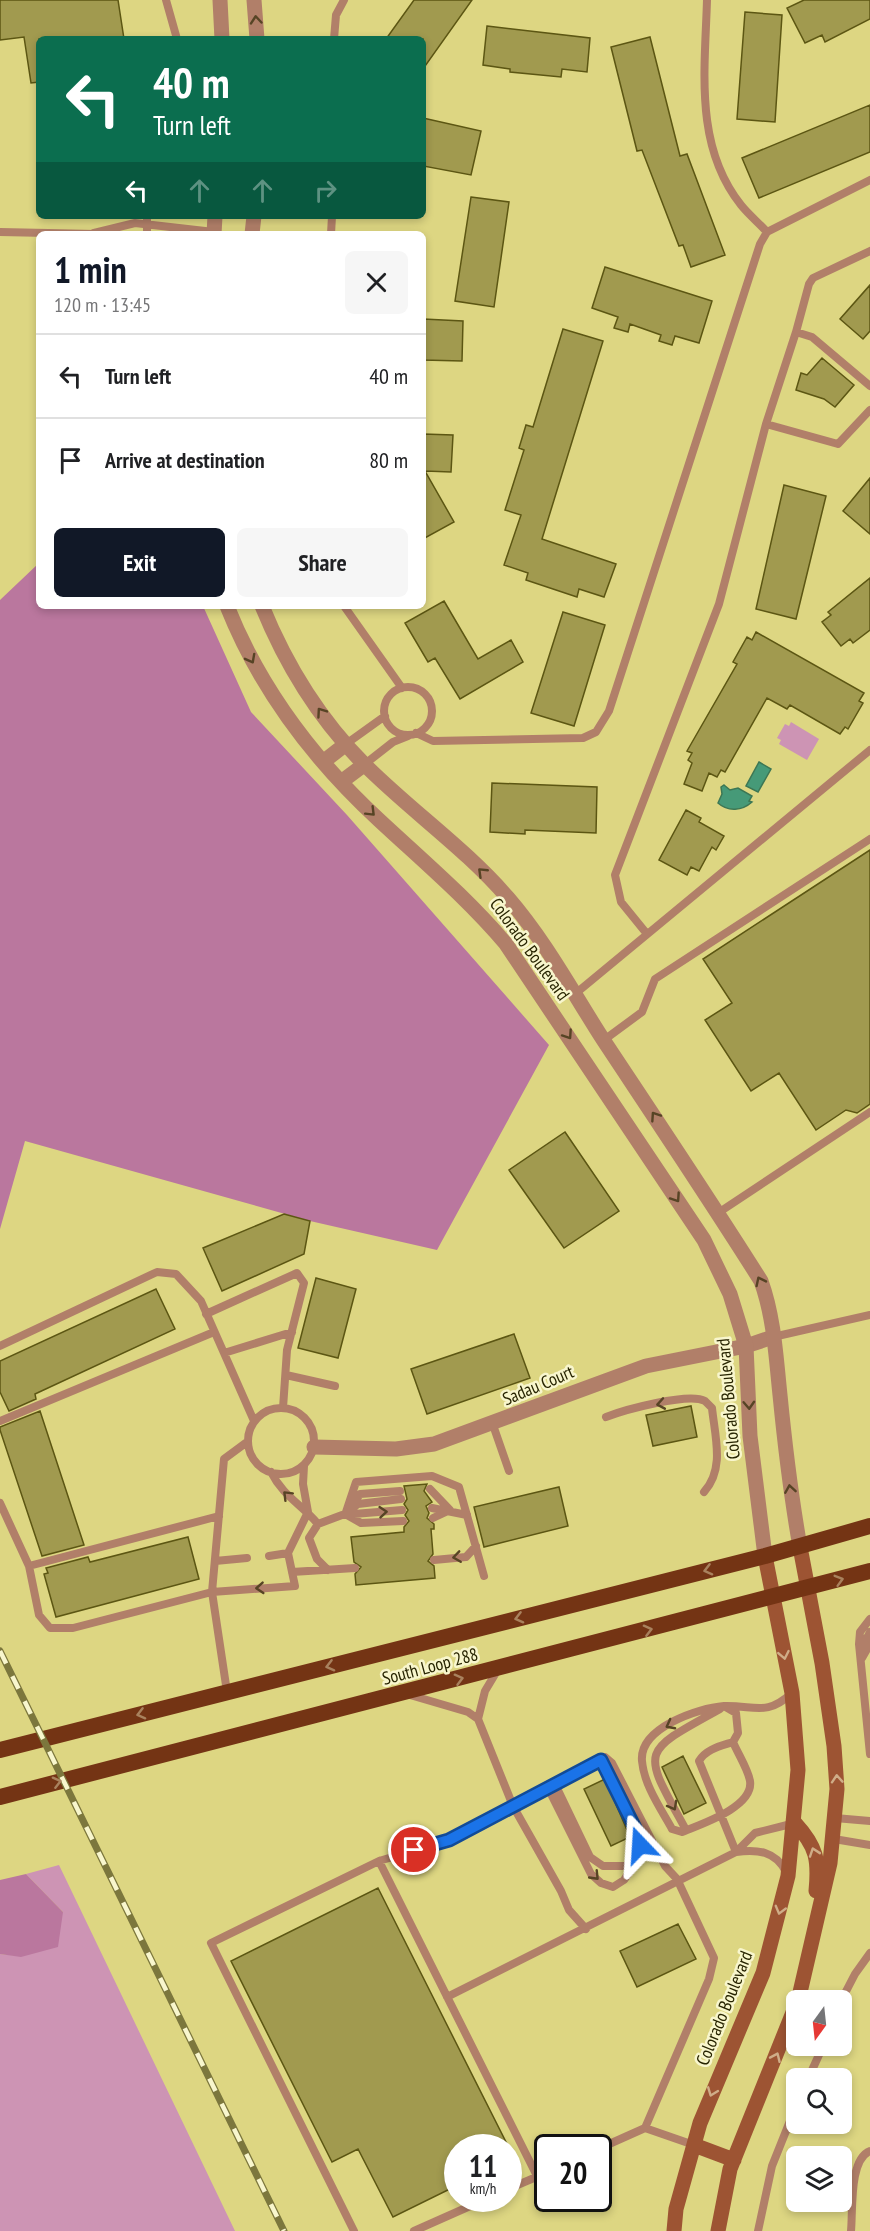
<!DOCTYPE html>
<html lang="en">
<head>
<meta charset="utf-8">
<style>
  body { margin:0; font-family:"PT Sans Narrow",sans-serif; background:#f6f6f6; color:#202124; height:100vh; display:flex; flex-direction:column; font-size:22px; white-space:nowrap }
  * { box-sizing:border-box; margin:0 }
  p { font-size:20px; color:#757577 }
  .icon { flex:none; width:33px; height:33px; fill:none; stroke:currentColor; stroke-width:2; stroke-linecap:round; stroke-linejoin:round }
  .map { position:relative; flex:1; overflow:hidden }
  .details { position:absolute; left:36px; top:231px; width:390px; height:378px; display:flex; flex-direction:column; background:#fff; border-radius:9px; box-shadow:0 3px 9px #0003 }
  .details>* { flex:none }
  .guide { position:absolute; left:36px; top:36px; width:390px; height:183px; border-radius:9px; box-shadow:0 3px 9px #0003; background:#0b6e4f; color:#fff; overflow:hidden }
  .needle { width:39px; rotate:195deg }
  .buttons { position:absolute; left:786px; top:1990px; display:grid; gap:12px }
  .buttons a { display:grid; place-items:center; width:66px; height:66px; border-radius:9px; background:#fff; box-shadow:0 3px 9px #0003; font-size:30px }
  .speed { position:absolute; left:444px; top:2134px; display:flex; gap:12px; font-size:30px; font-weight:700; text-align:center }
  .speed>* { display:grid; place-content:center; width:78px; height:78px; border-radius:50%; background:#fff; box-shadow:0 3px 9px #0003; line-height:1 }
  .speed small { font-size:15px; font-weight:400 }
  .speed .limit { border:3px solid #111; border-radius:9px; background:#fff; color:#111 }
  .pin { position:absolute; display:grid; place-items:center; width:51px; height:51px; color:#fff; margin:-26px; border:3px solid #fff; border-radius:50%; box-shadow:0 2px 6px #0007 }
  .me { position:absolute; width:66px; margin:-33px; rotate:340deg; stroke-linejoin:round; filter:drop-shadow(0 0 4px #0008) }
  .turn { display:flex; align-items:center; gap:21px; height:126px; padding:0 18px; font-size:27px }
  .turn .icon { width:78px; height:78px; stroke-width:2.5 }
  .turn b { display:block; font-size:42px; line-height:51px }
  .lanes { display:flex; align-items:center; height:57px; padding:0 18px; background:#0003; justify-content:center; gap:30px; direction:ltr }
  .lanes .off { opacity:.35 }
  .round { display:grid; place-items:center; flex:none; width:63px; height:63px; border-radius:9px; background:#f6f6f6 }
  .headline { display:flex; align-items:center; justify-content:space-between; height:102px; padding:0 18px }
  h1 { font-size:36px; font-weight:700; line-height:45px; color:#111827 }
  .action { display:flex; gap:12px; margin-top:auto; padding:12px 18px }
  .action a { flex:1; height:69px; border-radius:9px; background:#111827; color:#fff; font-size:24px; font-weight:700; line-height:69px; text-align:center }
  .action a+a { background:#f6f6f6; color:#202124 }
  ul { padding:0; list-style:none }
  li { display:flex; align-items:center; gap:18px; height:84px; padding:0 18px; border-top:2px solid #e0e0e0 }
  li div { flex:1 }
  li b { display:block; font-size:22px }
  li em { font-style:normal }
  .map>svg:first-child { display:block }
  .green { fill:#cd94b4 }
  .forest { fill:#ba779e }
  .water { fill:#469a78; stroke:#3d7754; stroke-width:1.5 }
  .building { fill:#a19a4f; stroke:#5c5613; stroke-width:1.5 }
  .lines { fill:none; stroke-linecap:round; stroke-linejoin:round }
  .service { stroke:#b17f69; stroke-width:8 }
  .minor { stroke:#b17f69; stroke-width:15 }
  .tertiary { stroke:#b17f69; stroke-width:15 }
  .secondary { stroke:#9d5433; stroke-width:15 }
  .trunk { stroke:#743414; stroke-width:16 }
  .rail-casing { stroke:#7c773d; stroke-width:7 }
  .rail { stroke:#f8f6cd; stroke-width:4.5; stroke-dasharray:14; stroke-linecap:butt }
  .oneway { stroke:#574425 }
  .oneway2 { stroke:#a9825e }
  .oneway3 { stroke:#cfad88 }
  .route-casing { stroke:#114b97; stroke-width:15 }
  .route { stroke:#1a73e8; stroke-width:10 }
  .labels { text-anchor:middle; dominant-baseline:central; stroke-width:5; stroke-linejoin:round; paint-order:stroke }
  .street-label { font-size:18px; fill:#272401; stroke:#f8f6cd }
</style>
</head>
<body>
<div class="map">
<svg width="870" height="2231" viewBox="0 0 870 2231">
  <rect width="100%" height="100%" fill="#ddd682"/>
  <path class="green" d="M 791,722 L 819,739 L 807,760 L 779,744 L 781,740 L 777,738 L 785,724 L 789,726 Z
    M 59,1865 L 235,2231 L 0,2231 L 0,1954 L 21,1956 L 63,1912 L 26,1874 Z"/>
  <path class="forest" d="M 39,563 L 39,606 L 203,606 L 251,712 L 347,815 L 549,1045 L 437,1250 L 310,1221 L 25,1141 L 0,1229 L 0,600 Z
    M 26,1874 L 63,1912 L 58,1947 L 21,1957 L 0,1954 L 0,1880 Z"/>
  <path class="water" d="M 759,762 L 771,769 L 758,792 L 746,786 Z
    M 724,785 L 730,790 L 738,788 L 752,796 L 749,801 L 752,802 C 742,811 728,812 718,803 L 722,794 L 721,787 Z"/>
  <path class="building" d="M 0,0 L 118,0 L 124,39 L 39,39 L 39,82 L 31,83 L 24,37 L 0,40 Z
    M 414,0 L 472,0 L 423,69 L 423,39 L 386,39 Z
    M 804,0 L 870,0 L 870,19 L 825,42 L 822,35 L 805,43 L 787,8 Z
    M 745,12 L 782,15 L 775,122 L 737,119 Z
    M 487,26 L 590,38 L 587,72 L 562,69 L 561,77 L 510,72 L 510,69 L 483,65 Z
    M 650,37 L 680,156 L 687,154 L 725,255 L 691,267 L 683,245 L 679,246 L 642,150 L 637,151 L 611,47 Z
    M 870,105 L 870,152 L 759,198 L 742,158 Z
    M 423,118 L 481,131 L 471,175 L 423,166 Z
    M 471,197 L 509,202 L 494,307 L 455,301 Z
    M 605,267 L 712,301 L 699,343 L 675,336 L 672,345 L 659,341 L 661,335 L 630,324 L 628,332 L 614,328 L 618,317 L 592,308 Z
    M 870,285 L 870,331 L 863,339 L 840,319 Z
    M 423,319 L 463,321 L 462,361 L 423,360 Z
    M 563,329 L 603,341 L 542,539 L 616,564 L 604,597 L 579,589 L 577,597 L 526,580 L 528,573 L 504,565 L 521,515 L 505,510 L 524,450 L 519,448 L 526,425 L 533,427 Z
    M 822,358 L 854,385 L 835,407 L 824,399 L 796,390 L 801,373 L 807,375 Z
    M 423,434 L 453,435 L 451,472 L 425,471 L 454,522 L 423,539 Z
    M 870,478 L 870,534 L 843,511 Z
    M 784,485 L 826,496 L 796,619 L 756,609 Z
    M 870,578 L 870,630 L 853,643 L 850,639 L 841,646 L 822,622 L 831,615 L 828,612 Z
    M 444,601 L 478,659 L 511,640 L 523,662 L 460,699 L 435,658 L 428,662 L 405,623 Z
    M 563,612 L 605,625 L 574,726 L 531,713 Z
    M 756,632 L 864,693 L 859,701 L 863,703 L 848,729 L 845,727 L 840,734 L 790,705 L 787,709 L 767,698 L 725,772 L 721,770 L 717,777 L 709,773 L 702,791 L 684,784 L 692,763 L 688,760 L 692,753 L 687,751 L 737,664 L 733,662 L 747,637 L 752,640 Z
    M 492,783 L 597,787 L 596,833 L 525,830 L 525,834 L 490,832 Z
    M 686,810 L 701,818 L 699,822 L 724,836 L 716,850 L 712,847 L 699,871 L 691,867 L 687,875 L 659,860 Z
    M 870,850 L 870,1104 L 857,1113 L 846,1110 L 816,1130 L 779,1073 L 751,1091 L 705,1020 L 732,1003 L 703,959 Z
    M 565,1132 L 619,1211 L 564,1248 L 509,1170 Z
    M 284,1214 L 310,1221 L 304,1254 L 222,1291 L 203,1248 Z
    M 316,1278 L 356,1289 L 338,1358 L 298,1348 Z
    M 156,1289 L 175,1329 L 35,1394 L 36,1399 L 9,1411 L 0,1392 L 0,1361 Z
    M 514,1334 L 530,1378 L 427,1414 L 411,1369 Z
    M 691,1406 L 697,1437 L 653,1446 L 646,1415 Z
    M 40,1411 L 84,1545 L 42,1556 L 0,1430 L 0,1427 Z
    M 427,1484 L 424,1491 L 432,1502 L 426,1506 L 429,1513 L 427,1518 L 434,1524 L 434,1529 L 431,1529 L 433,1554 L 428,1561 L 434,1566 L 435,1578 L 356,1585 L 355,1574 L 361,1567 L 354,1562 L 351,1537 L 404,1532 L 404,1527 L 409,1521 L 405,1515 L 408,1510 L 404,1504 L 407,1499 L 404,1486 Z
    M 559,1487 L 568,1526 L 484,1547 L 474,1507 Z
    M 188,1537 L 199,1579 L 56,1617 L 44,1574 L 48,1573 L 46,1568 L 88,1557 L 90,1562 Z
    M 683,1756 L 706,1803 L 684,1814 L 662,1767 Z
    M 605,1779 L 630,1837 L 611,1846 L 584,1789 Z
    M 378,1888 L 509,2148 L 458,2148 L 458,2185 L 393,2217 L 358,2149 L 332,2162 L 231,1961 Z
    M 678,1924 L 696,1959 L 637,1987 L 620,1951 Z"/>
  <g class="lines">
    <path class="service" d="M 166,0 L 177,39
      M 707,0 C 705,70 694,146 741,205 C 749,215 759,223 767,232
      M 334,39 L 336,15 L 344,0
      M 0,232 L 96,234
      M 94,233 L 135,223 L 214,232
      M 147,234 L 147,216
      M 331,234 L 332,216
      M 796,332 L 812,337 L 870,386
      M 766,424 L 838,444 L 870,410
      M 344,606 L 402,688
      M384 711a24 24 0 1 1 48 0a24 24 0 1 1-48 0Z
      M 416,733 L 433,741 L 583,738 L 596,732 L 609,711 L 760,244 L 767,232 L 870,180
      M 346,744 L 385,716
      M 365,764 L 393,742 L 408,736
      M 647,934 L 621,902 L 615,875 L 719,604 L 766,424 L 796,332 L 809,284 L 813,278 L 870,251
      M 575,994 L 870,750
      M 604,1040 L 642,1012 L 655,979 L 870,839
      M 718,1213 L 870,1112
      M 206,1314 L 297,1273 L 304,1283 L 287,1350 L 283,1408
      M 773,1337 L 870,1315
      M 0,1346 L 157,1272 L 176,1274 L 201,1301 L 254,1421
      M 224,1353 L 292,1332
      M 286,1375 L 335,1386
      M248 1441a33 33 0 1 1 66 0a33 33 0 1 1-66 0Z
      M 606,1417 C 624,1410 689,1392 705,1401 C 706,1402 711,1407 712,1408 C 715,1437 725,1469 704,1492
      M 0,1421 L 214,1332
      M 493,1425 L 509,1471
      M 271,1472 C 283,1496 301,1504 318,1524
      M 430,1489 L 450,1510
      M 0,1503 L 29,1566 L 219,1516
      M 353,1508 L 358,1504 L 401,1499
      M 432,1508 L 467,1515
      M 350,1509 L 360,1494 L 400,1491
      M 345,1515 L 356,1482 L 432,1476 L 459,1487 L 484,1576
      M 347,1515 L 361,1523 L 403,1521
      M 433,1518 L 448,1511
      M 269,1556 L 288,1553
      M 434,1560 L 466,1557 L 476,1546
      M 215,1561 L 247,1558
      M 29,1566 L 39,1615 L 50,1628 L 73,1628 L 212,1592 L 295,1586 L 288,1553 L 308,1512 L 303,1484 L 304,1466
      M 328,1570 L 317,1559 L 309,1538 L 318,1524 L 342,1515 L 402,1510
      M 292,1572 L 355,1568
      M 861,1649 L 870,1632
      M 862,1658 L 870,1644
      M 227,1692 L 212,1592 L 224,1459 L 247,1442
      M 410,1695 L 468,1712 L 478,1719 L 513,1806 L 605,1757 L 612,1763 L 665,1866 L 677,1879 L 714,1958 L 709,1979 L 645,2128
      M 724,1706 C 698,1708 639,1728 642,1761 C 644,1785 661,1809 672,1829 L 682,1832 C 701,1824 754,1807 750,1781 C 748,1769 738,1754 733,1742
      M 478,1719 L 485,1691 L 497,1671
      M 870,1754 L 859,1644 L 860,1632 L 870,1619
      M 555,1784 L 590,1857 L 603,1866 L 630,1866 C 654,1843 614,1786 601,1760
      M 548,1788 L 591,1874 L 601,1883 L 613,1887 L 624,1880 L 635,1864
      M 835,1818 L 870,1821
      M 686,1830 C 642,1749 638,1754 720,1709
      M 834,1839 L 870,1845
      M 737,1851 L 755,1833 L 795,1823
      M 736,1852 L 699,1761 C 706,1749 721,1746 733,1742 L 738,1733 L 736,1713 L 724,1706 C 755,1705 766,1717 792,1693
      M 379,1861 L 537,2176
      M 447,1997 L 736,1852 C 757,1849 776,1851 786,1872
      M 841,2001 L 855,1974 L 870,1953
      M 808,2079 L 823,2046
      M 598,2149 L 645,2128 L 694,2145
      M 508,2189 L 548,2172
      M 354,2231 L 211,1943 L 379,1861 L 449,1840 L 513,1806 L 561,1891 L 569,1910 L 586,1929
      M 414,2231 L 486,2199
      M 758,2231 L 772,2166 L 796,2106
      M 851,2231 C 853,2210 849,2159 870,2151"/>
    <path class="minor" d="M 314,1447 L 396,1449 L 434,1444 L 646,1366 L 746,1346 L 773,1337"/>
    <path class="tertiary" d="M 220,0 L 222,39
      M 254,0 L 257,39
      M 214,234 L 215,216
      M 252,234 L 254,216
      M 227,606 C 260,689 313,759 379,820 C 423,861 467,898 506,944 L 704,1240 L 730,1294 L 746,1346 L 750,1436 L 765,1556
      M 262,606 C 286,665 320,720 365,765 C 411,811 466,849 508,898 C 546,942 573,993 604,1041 C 657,1121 710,1200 761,1281 C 774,1317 776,1357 780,1395 C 785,1446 791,1496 800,1547
      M 323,762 L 346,744
      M 341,782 L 365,764"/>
    <path class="secondary" d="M 795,1823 C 817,1847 819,1860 816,1891
      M 798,2001 L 830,1863 L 837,1789 L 834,1746 L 822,1663 L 800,1547
      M 694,2145 L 734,2160
      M 674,2231 L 676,2209 L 700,2123 L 763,1973 L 788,1876 L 798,1770 L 792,1693 L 765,1556
      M 718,2231 L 730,2169 L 796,2005"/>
    <path class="trunk" d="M 0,1750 L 765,1556 L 870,1526
      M 0,1797 L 870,1571"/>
    <g class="rail-casing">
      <path id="rail" d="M 0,1651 L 284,2231"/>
    </g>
    <use href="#rail" class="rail"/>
  </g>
  <defs><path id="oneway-chevron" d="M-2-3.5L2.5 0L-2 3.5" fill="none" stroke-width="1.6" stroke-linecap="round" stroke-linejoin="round" transform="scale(1.5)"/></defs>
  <g class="oneway">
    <use href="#oneway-chevron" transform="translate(256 20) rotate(-95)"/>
    <use href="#oneway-chevron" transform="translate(251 659) rotate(62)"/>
    <use href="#oneway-chevron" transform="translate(321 712) rotate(-125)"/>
    <use href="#oneway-chevron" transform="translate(371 812) rotate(45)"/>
    <use href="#oneway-chevron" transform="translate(482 872) rotate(-136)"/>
    <use href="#oneway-chevron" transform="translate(568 1035) rotate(56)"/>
    <use href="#oneway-chevron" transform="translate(655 1116) rotate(-124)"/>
    <use href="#oneway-chevron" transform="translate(676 1198) rotate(56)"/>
    <use href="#oneway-chevron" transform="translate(760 1281) rotate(-116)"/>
    <use href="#oneway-chevron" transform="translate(661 1404) rotate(170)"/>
    <use href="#oneway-chevron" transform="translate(749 1405) rotate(87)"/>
    <use href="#oneway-chevron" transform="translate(790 1489) rotate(-99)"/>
    <use href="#oneway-chevron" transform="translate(287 1495) rotate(-135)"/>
    <use href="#oneway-chevron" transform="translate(383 1512) rotate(-5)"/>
    <use href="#oneway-chevron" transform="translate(457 1557) rotate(172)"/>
    <use href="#oneway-chevron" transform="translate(260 1588) rotate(176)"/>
    <use href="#oneway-chevron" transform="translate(670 1725) rotate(152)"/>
    <use href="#oneway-chevron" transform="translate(673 1806) rotate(61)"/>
    <use href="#oneway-chevron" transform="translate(595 1876) rotate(46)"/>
  </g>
  <g class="oneway2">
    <use href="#oneway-chevron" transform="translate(708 1570) rotate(166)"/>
    <use href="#oneway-chevron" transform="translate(839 1580) rotate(-16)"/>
    <use href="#oneway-chevron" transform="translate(519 1618) rotate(166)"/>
    <use href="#oneway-chevron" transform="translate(648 1630) rotate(-14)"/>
    <use href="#oneway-chevron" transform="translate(330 1666) rotate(166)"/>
    <use href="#oneway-chevron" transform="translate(459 1679) rotate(-15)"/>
    <use href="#oneway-chevron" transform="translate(141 1714) rotate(166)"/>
    <use href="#oneway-chevron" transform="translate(57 1782) rotate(-14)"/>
  </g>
  <g class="oneway3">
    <use href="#oneway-chevron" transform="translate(784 1655) rotate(79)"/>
    <use href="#oneway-chevron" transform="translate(837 1779) rotate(-94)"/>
    <use href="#oneway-chevron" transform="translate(814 1852) rotate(-109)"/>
    <use href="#oneway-chevron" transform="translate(780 1910) rotate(105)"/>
    <use href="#oneway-chevron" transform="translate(776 2057) rotate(-66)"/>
    <use href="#oneway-chevron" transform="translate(712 2092) rotate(111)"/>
  </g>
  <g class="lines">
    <g class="route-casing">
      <path id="route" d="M 414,1850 L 449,1840 L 601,1760 L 637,1832 L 640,1845"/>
    </g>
    <use href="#route" class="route"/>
  </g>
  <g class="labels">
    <g class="street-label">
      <text transform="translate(530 949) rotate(54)">Colorado Boulevard</text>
      <text transform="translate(538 1385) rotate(-23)">Sadau Court</text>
      <text transform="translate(728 1399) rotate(-95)">Colorado Boulevard</text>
      <text transform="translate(430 1666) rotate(-15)">South Loop 288</text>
      <text transform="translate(724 2008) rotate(-68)">Colorado Boulevard</text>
    </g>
  </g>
</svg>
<div class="buttons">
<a><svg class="needle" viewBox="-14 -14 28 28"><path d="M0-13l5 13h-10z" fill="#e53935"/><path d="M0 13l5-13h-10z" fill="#757577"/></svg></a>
<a><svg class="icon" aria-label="search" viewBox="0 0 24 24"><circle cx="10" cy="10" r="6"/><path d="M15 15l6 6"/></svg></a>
<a><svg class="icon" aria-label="layers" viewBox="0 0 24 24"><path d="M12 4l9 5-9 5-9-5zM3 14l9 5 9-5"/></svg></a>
</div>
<div class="speed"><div>11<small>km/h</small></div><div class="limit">20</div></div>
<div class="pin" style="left:414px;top:1850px;background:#d93025"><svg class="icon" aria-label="arrive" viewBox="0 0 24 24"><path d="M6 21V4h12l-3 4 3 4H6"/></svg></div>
<svg class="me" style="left:640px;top:1845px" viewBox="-20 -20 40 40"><path d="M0-17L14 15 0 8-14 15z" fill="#1a73e8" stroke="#fff" stroke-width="4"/></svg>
<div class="guide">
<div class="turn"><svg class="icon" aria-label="left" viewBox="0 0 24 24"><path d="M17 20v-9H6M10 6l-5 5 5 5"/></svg><div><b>40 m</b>Turn left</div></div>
<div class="lanes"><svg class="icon" aria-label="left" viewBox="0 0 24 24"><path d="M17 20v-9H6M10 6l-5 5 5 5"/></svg><svg class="icon off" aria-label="ahead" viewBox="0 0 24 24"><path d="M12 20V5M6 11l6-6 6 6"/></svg><svg class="icon off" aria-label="ahead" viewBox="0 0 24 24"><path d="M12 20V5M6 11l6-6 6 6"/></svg><svg class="icon off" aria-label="right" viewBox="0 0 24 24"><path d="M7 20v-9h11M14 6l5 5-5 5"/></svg></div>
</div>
<section class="details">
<div class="headline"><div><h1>1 min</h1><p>120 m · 13:45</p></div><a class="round"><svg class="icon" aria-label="close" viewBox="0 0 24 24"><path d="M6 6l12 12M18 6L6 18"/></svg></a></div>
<ul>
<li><svg class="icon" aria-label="left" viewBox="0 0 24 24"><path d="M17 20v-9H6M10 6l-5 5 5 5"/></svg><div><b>Turn left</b></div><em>40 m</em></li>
<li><svg class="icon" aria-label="arrive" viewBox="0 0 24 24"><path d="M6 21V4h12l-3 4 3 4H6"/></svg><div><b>Arrive at destination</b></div><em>80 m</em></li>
</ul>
<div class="action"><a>Exit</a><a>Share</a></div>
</section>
</div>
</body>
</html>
